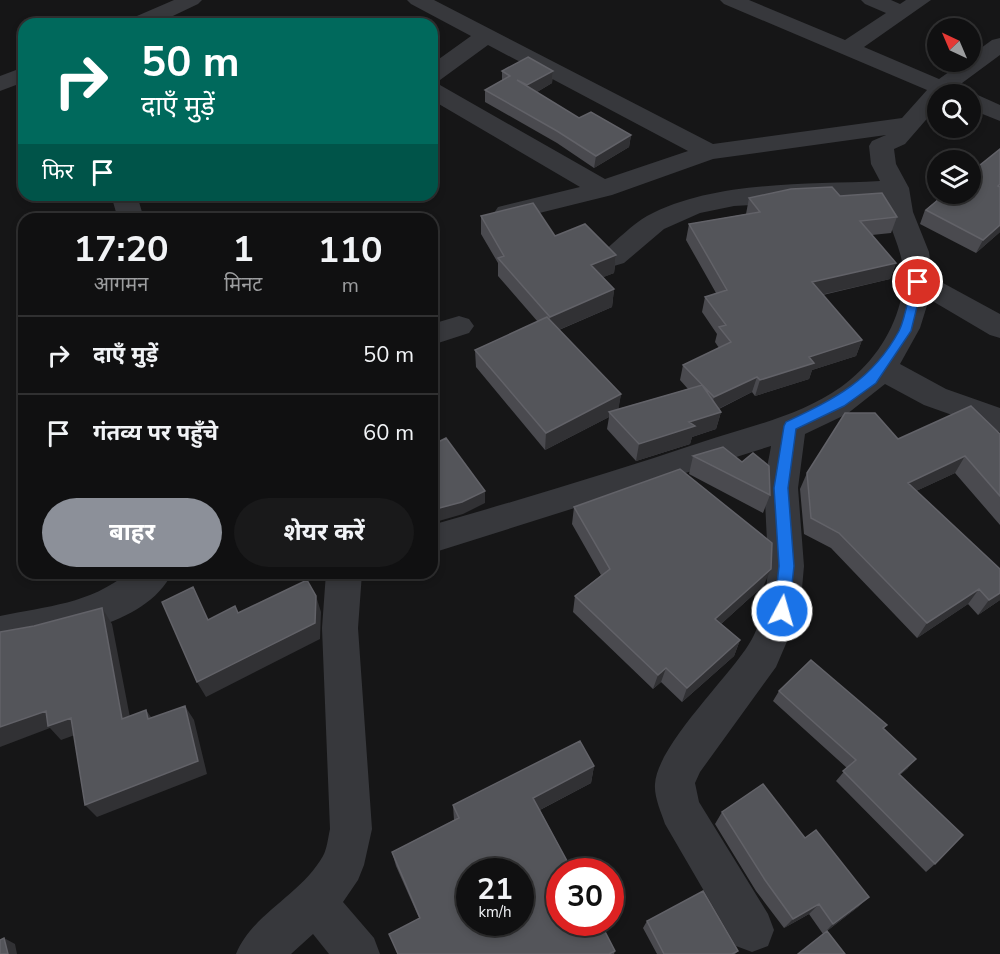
<!DOCTYPE html>
<html lang="hi">
<head>
<meta charset="utf-8">
<style>
  body { margin:0; font-family:"Nunito Sans","Noto Sans Devanagari",sans-serif; background:#19191a; color:#f1f3f6; height:100vh; display:flex; flex-direction:column; font-size:22px; white-space:nowrap }
  * { box-sizing:border-box; margin:0 }
  p { font-size:20px; color:#9c9d9f }
  .icon { flex:none; width:33px; height:33px; fill:none; stroke:currentColor; stroke-width:2; stroke-linecap:round; stroke-linejoin:round }
  .map { position:relative; flex:1; overflow:hidden }
  .side { position:absolute; left:18px; top:213px; width:420px; height:366px; display:flex; flex-direction:column; background:#101011; border-radius:18px; box-shadow:0 3px 9px #0003,0 0 0 2px #303031 }
  .side>* { flex:none }
  .banner { position:absolute; left:18px; top:18px; width:420px; height:183px; border-radius:18px; box-shadow:0 3px 9px #0003,0 0 0 2px #303031; background:#00695c; color:#fff; overflow:hidden }
  .needle { width:39px; rotate:316deg }
  .fabs { position:absolute; left:927px; top:18px; display:grid; gap:12px }
  .fabs a { display:grid; place-items:center; width:54px; height:54px; border-radius:50%; background:#101011; box-shadow:0 3px 9px #0003,0 0 0 2px #303031; font-size:30px }
  .speed { position:absolute; left:456px; top:858px; display:flex; gap:12px; font-size:30px; font-weight:700; text-align:center }
  .speed>* { display:grid; place-content:center; width:78px; height:78px; border-radius:50%; background:#101011; box-shadow:0 3px 9px #0003,0 0 0 2px #303031; line-height:1 }
  .speed small { font-size:15px; font-weight:400 }
  .speed .limit { border:9px solid #d22; background:#fff; color:#111 }
  .pin { position:absolute; display:grid; place-items:center; width:51px; height:51px; color:#fff; margin:-26px; border:3px solid #fff; border-radius:50%; box-shadow:0 2px 6px #0007 }
  .me { position:absolute; width:66px; margin:-33px; rotate:6deg; stroke-linejoin:round; filter:drop-shadow(0 0 4px #0008) }
  .turn { display:flex; align-items:center; gap:21px; height:126px; padding:0 24px; font-size:27px }
  .turn .icon { width:78px; height:78px; stroke-width:2.5 }
  .turn b { display:block; font-size:42px; line-height:51px }
  .then { display:flex; align-items:center; height:57px; padding:0 24px; background:#0003; gap:12px; font-size:22px }
  .eta { display:flex; justify-content:space-evenly; align-items:center; height:102px; text-align:center }
  .eta b { font-size:36px; font-weight:700; line-height:42px }
  .button { display:flex; gap:12px; margin-top:auto; padding:12px 24px }
  .button a { flex:1; height:69px; border-radius:36px; background:#8c9099; color:#fff; font-size:24px; font-weight:700; line-height:69px; text-align:center }
  .button a+a { background:#19191a; color:#f1f3f6 }
  ul { padding:0; list-style:none }
  li { display:flex; align-items:center; gap:18px; height:78px; padding:0 24px; border-top:2px solid #303031 }
  li div { flex:1 }
  li b { display:block; font-size:22px }
  li em { font-style:normal }
  .map>svg:first-child { display:block }
  .lines { fill:none; stroke-linecap:round; stroke-linejoin:round }
  .minor { fill:#37383c; fill-rule:evenodd }
  .wall { fill:#4a4a4f }
  .shaded-wall { fill:#313134 }
  .building { fill:#54555a; stroke:#626268; stroke-width:1.5; fill-rule:evenodd }
  .route { fill:#1a73e8; stroke:#114b97; stroke-width:1.5 }
</style>
</head>
<body>
<div class="map">
<svg width="1000" height="954" viewBox="0 0 1000 954">
  <rect width="100%" height="100%" fill="#161617"/>
  <g class="lines">
    <path class="minor" d="M 174,0 L 202,0 L 198,4 L 156,24 L 127,24 L 130,19 Z
      M 407,0 L 434,0 L 713,144 L 902,118 L 927,90 L 724,4 L 720,0 L 749,0 L 845,40 L 886,13 L 865,4 L 861,0 L 891,0 L 900,4 L 906,0 L 931,0 L 864,47 L 939,79 L 963,62 L 970,62 L 970,56 L 992,40 L 1000,38 L 1000,55 L 958,86 C 971,92 985,98 1000,105 L 1000,121 L 970,109 L 970,94 L 938,94 L 938,106 L 905,144 L 894,149 L 896,164 L 909,188 L 913,212 L 929,252 L 932,277 L 1000,314 L 1000,338 L 990,335 L 929,299 L 920,328 L 900,364 L 946,389 L 1000,408 L 1000,432 L 924,405 L 885,384 L 847,414 L 805,434 L 798,488 L 804,566 L 800,611 L 776,667 L 700,772 L 695,783 L 699,802 L 768,914 L 774,930 L 768,946 L 752,952 L 736,946 L 665,824 C 661,812 654,797 655,784 C 657,746 728,678 749,644 C 777,598 765,542 765,491 C 764,476 769,460 771,446 L 432,553 L 432,525 C 523,499 613,472 702,442 C 750,426 800,416 841,387 C 870,366 891,337 900,303 C 912,252 888,240 885,197 L 734,206 L 700,213 L 664,229 L 624,263 L 614,266 L 604,263 L 600,257 L 604,251 C 618,239 632,225 647,216 C 714,180 806,185 880,181 L 871,164 L 869,146 L 872,141 L 886,135 L 713,159 L 612,195 L 507,221 L 498,219 L 494,213 L 498,207 L 580,187 L 432,100 L 432,83 L 440,85 L 605,179 L 688,151 L 488,45 L 440,80 L 432,82 L 432,64 L 471,36 L 411,4 Z
      M 24,67 L 24,82 L 0,91 L 0,76 Z
      M 111,195 L 137,195 L 144,219 L 118,219 Z
      M 459,316 L 469,319 L 474,326 L 469,333 L 432,345 L 432,324 Z
      M 128,573 L 172,573 C 145,628 53,638 0,648 L 0,616 C 48,606 89,604 128,573 Z
      M 326,573 L 362,573 L 358,628 L 372,829 L 364,865 L 358,880 L 343,902 L 374,938 L 380,954 L 329,954 L 313,934 L 291,954 L 236,954 C 252,914 301,895 323,856 C 327,849 328,838 330,829 L 322,628 Z"/>
  </g>
  <path class="wall" d="M 502,71 L 553,71 L 552,83 L 537,92 L 579,118 L 631,135 L 629,147 L 594,168 L 557,143 L 485,102 L 485,90 L 502,80 Z
    M 1000,149 L 1000,232 L 976,253 L 920,224 L 925,210 Z
    M 840,196 L 897,217 L 891,233 L 872,235 L 896,263 L 890,279 L 823,295 L 862,340 L 856,356 L 812,370 L 809,379 L 755,396 L 752,392 L 719,409 L 721,412 L 716,429 L 692,437 L 690,444 L 636,461 L 607,429 L 609,417 L 545,450 L 476,367 L 475,350 L 538,322 L 498,276 L 498,263 L 481,234 L 481,216 L 555,236 L 616,255 L 614,273 L 603,277 L 614,289 L 612,307 L 559,330 L 621,394 L 618,409 L 688,389 L 680,380 L 683,365 L 719,348 L 715,342 L 717,334 L 702,312 L 705,297 L 716,293 L 686,240 L 689,224 L 746,214 L 749,198 Z
    M 1000,434 L 1000,525 L 955,473 L 916,491 L 1000,569 L 1000,600 L 978,615 L 968,604 L 917,638 L 831,548 L 804,534 L 800,489 L 807,473 L 898,439 Z
    M 693,456 L 742,462 L 770,495 L 763,513 L 689,474 Z
    M 574,507 L 764,585 L 721,624 L 740,640 L 734,656 L 682,702 L 661,682 L 653,689 L 573,612 L 575,596 L 601,575 L 572,524 Z
    M 779,691 L 887,725 L 884,728 L 908,768 L 900,775 L 935,864 L 926,872 L 836,781 L 847,768 L 773,701 Z
    M 594,766 L 591,783 L 540,810 L 615,951 L 614,954 L 397,954 L 419,918 L 396,866 L 392,852 L 454,820 L 453,805 Z
    M 722,812 L 805,838 L 869,897 L 858,907 L 823,934 L 809,914 L 784,928 L 756,891 L 715,824 Z
    M 647,921 L 738,951 L 735,954 L 657,954 L 643,928 Z"/>
  <path class="shaded-wall" d="M 553,71 L 552,83 L 527,98 L 527,85 Z
    M 631,135 L 629,147 L 594,168 L 596,156 Z
    M 1000,225 L 1000,232 L 976,253 L 983,240 Z
    M 616,255 L 614,273 L 589,283 L 591,265 Z
    M 896,263 L 890,279 L 807,298 L 812,282 Z
    M 614,289 L 612,307 L 549,334 L 550,317 Z
    M 862,340 L 856,356 L 812,370 L 809,379 L 755,396 L 760,380 L 809,357 Z
    M 757,377 L 752,392 L 710,413 L 714,397 Z
    M 621,394 L 618,412 L 609,412 L 609,417 L 545,450 L 546,433 Z
    M 721,412 L 716,429 L 692,437 L 690,444 L 636,461 L 639,444 L 689,422 Z
    M 965,456 L 955,473 L 899,499 L 908,483 Z
    M 485,491 L 485,503 L 463,514 L 432,523 L 432,510 Z
    M 771,569 L 764,585 L 710,634 L 715,619 Z
    M 979,589 L 968,604 L 917,638 L 927,623 Z
    M 1000,593 L 1000,600 L 978,615 L 989,600 Z
    M 316,596 L 321,612 L 320,639 L 206,697 L 197,682 Z
    M 102,608 L 112,624 L 133,733 L 122,719 Z
    M 740,640 L 734,656 L 682,702 L 687,688 Z
    M 666,668 L 661,682 L 653,689 L 658,675 Z
    M 185,706 L 194,720 L 207,774 L 97,817 L 85,805 Z
    M 146,710 L 156,724 L 148,719 Z
    M 46,711 L 71,718 L 83,732 L 61,740 L 50,728 L 0,747 L 0,727 Z
    M 916,759 L 908,768 L 891,783 L 899,774 Z
    M 594,766 L 591,783 L 532,814 L 533,798 Z
    M 869,897 L 858,907 L 823,934 L 833,924 Z
    M 819,904 L 809,914 L 784,928 L 793,919 Z
    M 4,938 L 15,944 L 17,954 L 8,954 Z"/>
  <path class="building" d="M 528,57 L 553,71 L 527,85 L 517,80 L 579,118 L 591,112 L 631,135 L 596,156 L 557,131 L 485,90 L 510,76 L 502,71 Z
    M 1000,149 L 1000,184 L 998,186 L 1000,187 L 1000,225 L 983,240 L 926,210 L 945,194 L 970,194 L 970,173 Z
    M 832,187 L 840,196 L 882,193 L 897,217 L 860,221 L 896,263 L 812,282 L 862,340 L 809,357 L 814,363 L 760,380 L 757,377 L 714,397 L 683,365 L 731,342 L 719,327 L 726,325 L 705,297 L 727,290 L 689,224 L 760,212 L 749,198 L 791,189 Z
    M 533,203 L 555,236 L 585,224 L 616,255 L 591,265 L 614,289 L 550,317 L 498,258 L 504,256 L 481,216 Z
    M 547,317 L 621,394 L 546,433 L 475,350 Z
    M 702,385 L 721,412 L 689,422 L 695,426 L 639,444 L 609,412 Z
    M 971,406 L 1000,434 L 1000,496 L 965,456 L 908,483 L 1000,569 L 1000,593 L 989,600 L 979,589 L 927,623 L 839,533 L 811,518 L 807,473 L 845,413 L 875,413 L 898,439 Z
    M 446,438 L 485,491 L 462,502 L 432,510 L 432,445 Z
    M 723,447 L 742,462 L 753,453 L 769,466 L 770,495 L 693,456 Z
    M 680,469 L 772,543 L 771,569 L 715,619 L 740,640 L 687,688 L 666,668 L 658,675 L 575,596 L 610,569 L 574,507 Z
    M 307,580 L 316,596 L 315,623 L 197,682 L 162,602 L 193,587 L 208,620 L 235,606 L 238,613 Z
    M 102,608 L 122,719 L 146,710 L 148,719 L 185,706 L 198,761 L 85,805 L 71,718 L 48,726 L 46,711 L 0,727 L 0,632 L 34,626 Z
    M 811,660 L 887,725 L 883,728 L 916,759 L 899,774 L 963,835 L 935,864 L 843,771 L 856,760 L 779,691 Z
    M 580,741 L 594,766 L 533,798 L 573,872 L 560,872 L 560,922 L 600,922 L 615,951 L 609,954 L 398,954 L 389,934 L 420,918 L 392,852 L 459,818 L 453,805 ZM 470,872 L 520,872 L 520,922 L 470,922 Z
    M 763,784 L 805,838 L 816,830 L 869,897 L 833,924 L 819,904 L 793,919 L 765,880 L 722,812 Z
    M 703,891 L 738,951 L 732,954 L 664,954 L 647,921 Z
    M 827,931 L 845,954 L 798,954 Z
    M 4,938 L 8,954 L 0,954 L 0,940 Z"/>
  <path class="route" d="M 918,278 L 923,282 L 911,331 L 876,383 L 844,406 L 796,429 L 788,488 L 794,566 L 789,611 L 787,616 L 776,616 L 774,611 L 779,566 L 774,488 L 784,426 L 786,422 C 834,399 872,381 899,331 C 906,317 908,297 912,282 Z"/>
</svg>
<div class="fabs">
<a><svg class="needle" viewBox="-14 -14 28 28"><path d="M0-13l5 13h-10z" fill="#e53935"/><path d="M0 13l5-13h-10z" fill="#9c9d9f"/></svg></a>
<a><svg class="icon" aria-label="search" viewBox="0 0 24 24"><circle cx="10" cy="10" r="6"/><path d="M15 15l6 6"/></svg></a>
<a><svg class="icon" aria-label="layers" viewBox="0 0 24 24"><path d="M12 4l9 5-9 5-9-5zM3 14l9 5 9-5"/></svg></a>
</div>
<div class="speed"><div>21<small>km/h</small></div><div class="limit">30</div></div>
<div class="pin" style="left:918px;top:282px;background:#d93025"><svg class="icon" aria-label="arrive" viewBox="0 0 24 24"><path d="M6 21V4h12l-3 4 3 4H6"/></svg></div>
<svg class="me" style="left:782px;top:611px" viewBox="-20 -20 40 40"><circle r="17" fill="#1a73e8" stroke="#fff" stroke-width="3"/><path d="M0-11L8 9 0 5-8 9z" fill="#fff"/></svg>
<div class="banner">
<div class="turn"><svg class="icon" aria-label="right" viewBox="0 0 24 24"><path d="M7 20v-9h11M14 6l5 5-5 5"/></svg><div><b>50 m</b>दाएँ मुड़ें</div></div>
<div class="then">फिर<svg class="icon" aria-label="arrive" viewBox="0 0 24 24"><path d="M6 21V4h12l-3 4 3 4H6"/></svg></div>
</div>
<section class="side">
<div class="eta">
<div><b>17:20</b><p>आगमन</p></div>
<div><b>1</b><p>मिनट</p></div>
<div><b>110</b><p>m</p></div>
</div>
<ul>
<li><svg class="icon" aria-label="right" viewBox="0 0 24 24"><path d="M7 20v-9h11M14 6l5 5-5 5"/></svg><div><b>दाएँ मुड़ें</b></div><em>50 m</em></li>
<li><svg class="icon" aria-label="arrive" viewBox="0 0 24 24"><path d="M6 21V4h12l-3 4 3 4H6"/></svg><div><b>गंतव्य पर पहुँचे</b></div><em>60 m</em></li>
</ul>
<div class="button"><a>बाहर</a><a>शेयर करें</a></div>
</section>
</div>
</body>
</html>
